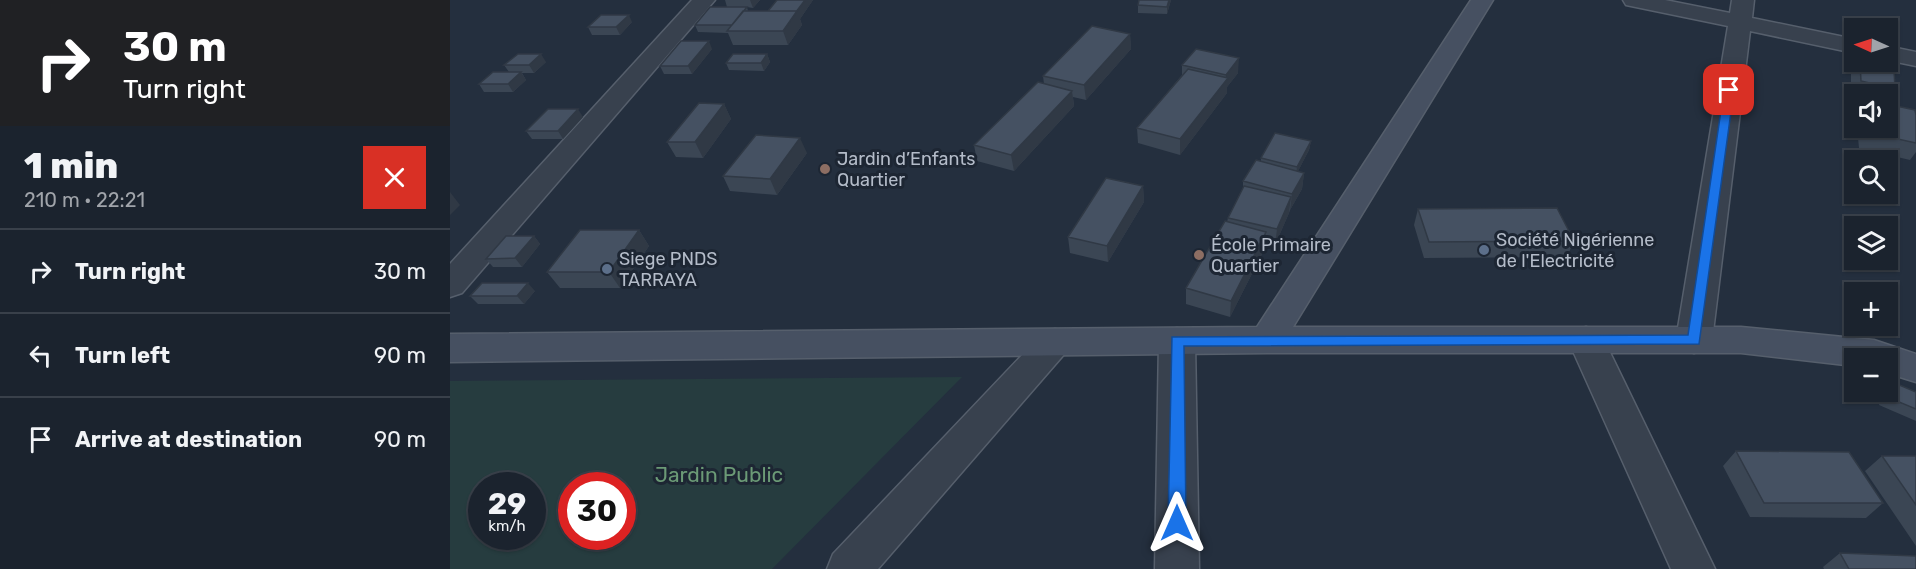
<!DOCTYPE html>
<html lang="en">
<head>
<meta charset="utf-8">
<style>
  body { margin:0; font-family:Rubik,sans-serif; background:#282f3a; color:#f1f3f6; height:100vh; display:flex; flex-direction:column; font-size:22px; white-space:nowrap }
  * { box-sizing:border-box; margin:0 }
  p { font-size:20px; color:#a0a4aa }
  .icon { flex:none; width:33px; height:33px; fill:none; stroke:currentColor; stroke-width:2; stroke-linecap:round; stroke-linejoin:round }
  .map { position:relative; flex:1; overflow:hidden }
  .details { display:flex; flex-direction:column; background:#1b232e; width:450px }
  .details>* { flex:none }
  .banner { background:#202124; color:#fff; overflow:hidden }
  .needle { width:39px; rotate:273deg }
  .controls { position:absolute; left:1394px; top:18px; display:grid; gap:12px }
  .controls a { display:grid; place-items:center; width:54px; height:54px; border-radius:0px; background:#1b232e; box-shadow:0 2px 4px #0004,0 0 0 2px #39404a; font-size:30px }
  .speed { position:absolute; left:18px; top:472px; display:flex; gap:12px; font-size:30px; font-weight:700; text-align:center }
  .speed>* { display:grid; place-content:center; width:78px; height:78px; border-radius:50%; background:#1b232e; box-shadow:0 2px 4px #0004,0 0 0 2px #39404a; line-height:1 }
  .speed small { font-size:15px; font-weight:400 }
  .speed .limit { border:9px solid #d22; background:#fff; color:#111 }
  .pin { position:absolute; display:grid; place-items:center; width:51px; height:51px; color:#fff; margin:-26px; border-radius:12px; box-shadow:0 3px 9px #0006 }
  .me { position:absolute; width:66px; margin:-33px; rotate:0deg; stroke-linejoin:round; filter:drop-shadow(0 0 4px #0008) }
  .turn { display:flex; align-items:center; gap:21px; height:126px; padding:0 24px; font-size:27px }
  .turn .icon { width:78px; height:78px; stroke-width:2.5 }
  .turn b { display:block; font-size:42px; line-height:51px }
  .round { display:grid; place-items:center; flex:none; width:63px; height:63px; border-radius:0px; background:#282f3a }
  .summary { display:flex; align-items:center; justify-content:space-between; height:102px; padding:0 24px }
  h1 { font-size:36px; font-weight:800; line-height:45px }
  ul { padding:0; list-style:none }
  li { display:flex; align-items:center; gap:18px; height:84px; padding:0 24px; border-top:2px solid #39404a }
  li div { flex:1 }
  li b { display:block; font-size:22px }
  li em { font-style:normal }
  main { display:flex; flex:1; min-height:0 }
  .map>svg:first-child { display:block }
  .green { fill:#263c3f; fill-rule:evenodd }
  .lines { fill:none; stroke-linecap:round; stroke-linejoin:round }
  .street-casing { stroke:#565f6c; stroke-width:3 }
  .secondary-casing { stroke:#565f6c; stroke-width:3 }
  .street { fill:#38414e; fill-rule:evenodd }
  .secondary { fill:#465061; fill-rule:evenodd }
  .wall { fill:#3b4654 }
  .shaded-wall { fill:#303945 }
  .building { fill:#455162; stroke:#303945; stroke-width:1.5 }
  .route { fill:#1a73e8; stroke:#114b97; stroke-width:1.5 }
  .education-dot { fill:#8d6e63; stroke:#1d2633; stroke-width:2 }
  .service-dot { fill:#5c6f8a; stroke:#1d2633; stroke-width:2 }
  .labels { text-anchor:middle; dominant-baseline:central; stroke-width:6; stroke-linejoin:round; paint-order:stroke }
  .poi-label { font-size:18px; fill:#b4bcc9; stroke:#1d2633; text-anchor:start }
  .near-park-label { font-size:21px; fill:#6b9a76; stroke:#1d2633 }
</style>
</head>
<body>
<main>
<section class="details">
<div class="banner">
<div class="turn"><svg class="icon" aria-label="right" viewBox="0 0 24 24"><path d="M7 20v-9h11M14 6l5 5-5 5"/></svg><div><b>30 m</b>Turn right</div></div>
</div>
<div class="summary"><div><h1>1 min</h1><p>210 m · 22:21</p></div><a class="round" style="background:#d93025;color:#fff"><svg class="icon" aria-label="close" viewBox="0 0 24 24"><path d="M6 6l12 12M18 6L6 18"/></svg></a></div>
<ul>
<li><svg class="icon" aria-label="right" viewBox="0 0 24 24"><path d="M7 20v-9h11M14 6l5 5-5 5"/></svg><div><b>Turn right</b></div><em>30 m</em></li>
<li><svg class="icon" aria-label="left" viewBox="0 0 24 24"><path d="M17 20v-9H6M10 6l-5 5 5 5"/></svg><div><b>Turn left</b></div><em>90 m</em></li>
<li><svg class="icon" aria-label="arrive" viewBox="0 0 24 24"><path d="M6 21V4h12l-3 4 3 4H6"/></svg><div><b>Arrive at destination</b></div><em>90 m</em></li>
</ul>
</section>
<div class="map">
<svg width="1466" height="569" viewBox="0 0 1466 569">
  <rect width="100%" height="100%" fill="#242f3e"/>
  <path class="green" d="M 512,377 L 322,569 L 0,569 L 0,381 ZM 32,486 L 82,486 L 82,537 L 32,537 ZM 122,486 L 172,486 L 172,537 L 122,537 Z"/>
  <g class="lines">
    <g class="street-casing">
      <path id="street" d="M 242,0 L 265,0 L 12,293 L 0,297 L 0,264 Z
        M 1173,0 L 1215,0 L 1280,13 L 1282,0 L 1304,0 L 1302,18 L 1404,39 L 1404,53 L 1300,31 L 1262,340 L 1256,349 L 1244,353 L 1232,349 L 1226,340 L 1278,26 L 1176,5 Z
        M 1437,46 L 1466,52 L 1466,66 L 1437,60 Z
        M 1136,327 L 1148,331 L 1154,340 L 1265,569 L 1221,569 L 1118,340 L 1124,331 Z
        M 727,328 L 739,332 L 745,341 L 749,569 L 705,569 L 709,341 L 715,332 Z
        M 605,329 L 617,333 L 623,342 L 617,351 L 428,569 L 377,569 L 383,554 L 593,333 Z"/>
    </g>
    <g class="secondary-casing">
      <path id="secondary" d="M 1021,0 L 1043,0 L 843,327 L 1291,327 L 1424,340 L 1466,354 L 1466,382 L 1437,373 L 1437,358 L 1404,358 L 1404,366 L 1291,353 L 817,353 L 0,362 L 0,334 L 807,327 Z"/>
    </g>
    <use href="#street" class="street"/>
    <use href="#secondary" class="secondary"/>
  </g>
  <path class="wall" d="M 275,0 L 310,0 L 303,8 L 297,7 L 298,11 L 318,11 L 327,0 L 363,0 L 350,19 L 352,25 L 338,45 L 283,45 L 278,33 L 248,32 L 245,25 L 277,7 Z
    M 689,0 L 721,0 L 717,14 L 688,13 L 688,5 Z
    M 182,22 L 170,35 L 142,35 L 138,27 Z
    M 680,34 L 681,49 L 636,100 L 623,97 L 624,106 L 564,171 L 527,161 L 524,145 L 594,84 L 593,76 Z
    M 262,49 L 242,74 L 214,74 L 210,66 Z
    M 1404,52 L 1404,62 L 1437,62 L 1445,89 L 1437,100 L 1437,94 L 1404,94 L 1404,97 L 1401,96 L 1401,57 Z
    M 317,54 L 320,62 L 314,71 L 279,70 L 276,63 Z
    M 96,62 L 84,73 L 72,73 L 76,80 L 63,92 L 34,92 L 29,84 L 59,72 L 54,65 Z
    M 732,65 L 788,73 L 777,87 L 777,93 L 730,155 L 688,143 L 687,128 L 732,75 Z
    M 274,104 L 281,119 L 253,158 L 226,157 L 217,142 Z
    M 1466,115 L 1466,152 L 1460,160 L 1409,148 L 1407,128 L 1437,128 Z
    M 133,117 L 113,139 L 82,139 L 76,131 Z
    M 861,141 L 859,150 L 848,171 L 854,173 L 852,189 L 840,210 L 839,213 L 825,245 L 815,243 L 815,248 L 780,317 L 736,304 L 736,288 L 777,222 L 778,218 L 793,190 L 793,181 L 811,161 L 811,158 Z
    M 357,153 L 327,195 L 280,191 L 273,176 Z
    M 693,186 L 694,202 L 658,262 L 620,253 L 618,237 Z
    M 968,209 L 1124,241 L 1117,257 L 974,258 L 964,225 Z
    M 189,230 L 199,246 L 170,288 L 110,288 L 97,272 Z
    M 84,236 L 90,244 L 72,267 L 43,267 L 36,259 Z
    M 85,291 L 74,304 L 28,304 L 20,296 Z
    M 1440,381 L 1466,392 L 1466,421 L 1429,405 L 1431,392 L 1437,392 L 1437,384 Z
    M 1286,451 L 1433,503 L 1416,518 L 1300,517 L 1273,466 Z
    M 1432,456 L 1466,456 L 1466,546 L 1415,471 Z
    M 1390,553 L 1466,569 L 1374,569 L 1373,567 Z"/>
  <path class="shaded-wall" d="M 300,0 L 310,0 L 303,8 Z
    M 355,0 L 363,0 L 350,19 L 352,25 L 338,45 L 333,31 Z
    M 719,0 L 721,0 L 717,14 L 717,7 Z
    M 179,15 L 182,22 L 170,35 L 166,27 Z
    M 680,34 L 681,49 L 636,100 L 634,85 Z
    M 259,41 L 262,49 L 242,74 L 238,66 Z
    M 91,54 L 96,62 L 84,73 L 79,65 Z
    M 317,54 L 320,62 L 314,71 L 311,63 Z
    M 789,58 L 788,73 L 777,87 L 777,93 L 730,155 L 730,139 L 775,81 L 776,75 Z
    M 71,72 L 76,80 L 63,92 L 58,84 Z
    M 622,91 L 624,106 L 564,171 L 561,155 Z
    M 274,104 L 281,119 L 253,158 L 245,142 Z
    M 128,109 L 133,117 L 113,139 L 108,131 Z
    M 350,138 L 357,153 L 327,195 L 320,179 Z
    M 861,141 L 859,150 L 846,175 L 847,167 Z
    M 854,173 L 852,189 L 840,210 L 842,194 Z
    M 693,186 L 694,202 L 658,262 L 657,246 Z
    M 0,192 L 10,205 L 0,215 Z
    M 841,197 L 839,213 L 825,245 L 827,229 Z
    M 189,230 L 199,246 L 170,288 L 159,272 Z
    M 816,232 L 815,248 L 780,317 L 781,301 Z
    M 84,236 L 90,244 L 72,267 L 65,258 Z
    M 78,283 L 85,291 L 74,304 L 67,296 Z"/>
  <path class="building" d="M 327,0 L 355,0 L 346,12 L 347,11 L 318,11 Z
    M 689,0 L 719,0 L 717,7 L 688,5 Z
    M 260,7 L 297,7 L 282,25 L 245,25 Z
    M 293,11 L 347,11 L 333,31 L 277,31 Z
    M 151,15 L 179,15 L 166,27 L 138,27 Z
    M 642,26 L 680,34 L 634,85 L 593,76 Z
    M 231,41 L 259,41 L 238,66 L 210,66 Z
    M 1437,48 L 1443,49 L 1445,89 L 1411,81 L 1410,62 L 1437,62 Z
    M 746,49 L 789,58 L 776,75 L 732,65 Z
    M 68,54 L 91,54 L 79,65 L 54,65 Z
    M 283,54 L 317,54 L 311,63 L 276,63 Z
    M 738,69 L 778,78 L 730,139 L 687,128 Z
    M 43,72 L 71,72 L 58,84 L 29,84 Z
    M 588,82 L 622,91 L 561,155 L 524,145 Z
    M 249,103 L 274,104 L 245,142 L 217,142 Z
    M 1437,104 L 1465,110 L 1466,115 L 1466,143 L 1420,133 L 1420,128 L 1437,128 Z
    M 98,109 L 128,109 L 108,131 L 76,131 Z
    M 825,133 L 861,141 L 847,167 L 811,158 Z
    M 306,135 L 350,138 L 320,179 L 273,176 Z
    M 806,160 L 854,173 L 842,194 L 793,181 Z
    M 656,178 L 693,186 L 657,246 L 618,237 Z
    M 794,186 L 841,197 L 827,229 L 778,218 Z
    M 1107,208 L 1124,241 L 979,242 L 968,209 Z
    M 775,221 L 816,232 L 781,301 L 736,288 Z
    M 130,230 L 189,230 L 159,272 L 97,272 Z
    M 56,236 L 84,236 L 65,258 L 36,259 Z
    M 32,283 L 78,283 L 67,296 L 20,296 Z
    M 1440,381 L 1466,392 L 1466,409 L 1437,397 Z
    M 1286,451 L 1399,452 L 1433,503 L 1314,503 Z
    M 1432,456 L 1466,456 L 1466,505 Z
    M 1390,553 L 1466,556 L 1466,569 L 1399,569 Z"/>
  <path class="route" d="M 1279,87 L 1284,90 L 1249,344 L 734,346 L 736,523 L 733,529 L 727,531 L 721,529 L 718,523 L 722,337 L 1238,335 L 1274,90 Z"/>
  <g class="education-dot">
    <circle cx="375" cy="169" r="6"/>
    <circle cx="749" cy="255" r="6"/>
  </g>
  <g class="service-dot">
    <circle cx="1034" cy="250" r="6"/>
    <circle cx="157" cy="269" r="6"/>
  </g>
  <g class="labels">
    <g class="poi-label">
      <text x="387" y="159">Jardin d’Enfants<tspan x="387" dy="21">Quartier</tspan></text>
      <text x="1046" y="240">Société Nigérienne<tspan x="1046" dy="21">de l'Electricité</tspan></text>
      <text x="761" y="245">École Primaire<tspan x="761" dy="21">Quartier</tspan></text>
      <text x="169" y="259">Siege PNDS<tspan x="169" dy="21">TARRAYA</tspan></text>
    </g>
    <g class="near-park-label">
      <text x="269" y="474">Jardin Public</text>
    </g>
  </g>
</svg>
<div class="controls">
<a><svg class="needle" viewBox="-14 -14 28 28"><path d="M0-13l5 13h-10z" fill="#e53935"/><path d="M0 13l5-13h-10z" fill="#a0a4aa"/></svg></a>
<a><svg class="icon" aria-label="sound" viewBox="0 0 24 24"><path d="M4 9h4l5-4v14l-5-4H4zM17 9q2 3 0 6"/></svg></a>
<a><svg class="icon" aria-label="search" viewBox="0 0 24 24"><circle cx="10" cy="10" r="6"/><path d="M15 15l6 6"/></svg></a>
<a><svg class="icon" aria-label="layers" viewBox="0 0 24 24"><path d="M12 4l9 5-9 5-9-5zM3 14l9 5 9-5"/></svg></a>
<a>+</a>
<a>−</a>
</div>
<div class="speed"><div>29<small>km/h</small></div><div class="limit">30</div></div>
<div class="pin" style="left:1279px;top:90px;background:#d93025"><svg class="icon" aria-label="arrive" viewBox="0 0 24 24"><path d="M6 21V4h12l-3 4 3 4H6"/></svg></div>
<svg class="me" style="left:727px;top:523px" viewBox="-20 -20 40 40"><path d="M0-17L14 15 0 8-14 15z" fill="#1a73e8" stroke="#fff" stroke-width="4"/></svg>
</div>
</main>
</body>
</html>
